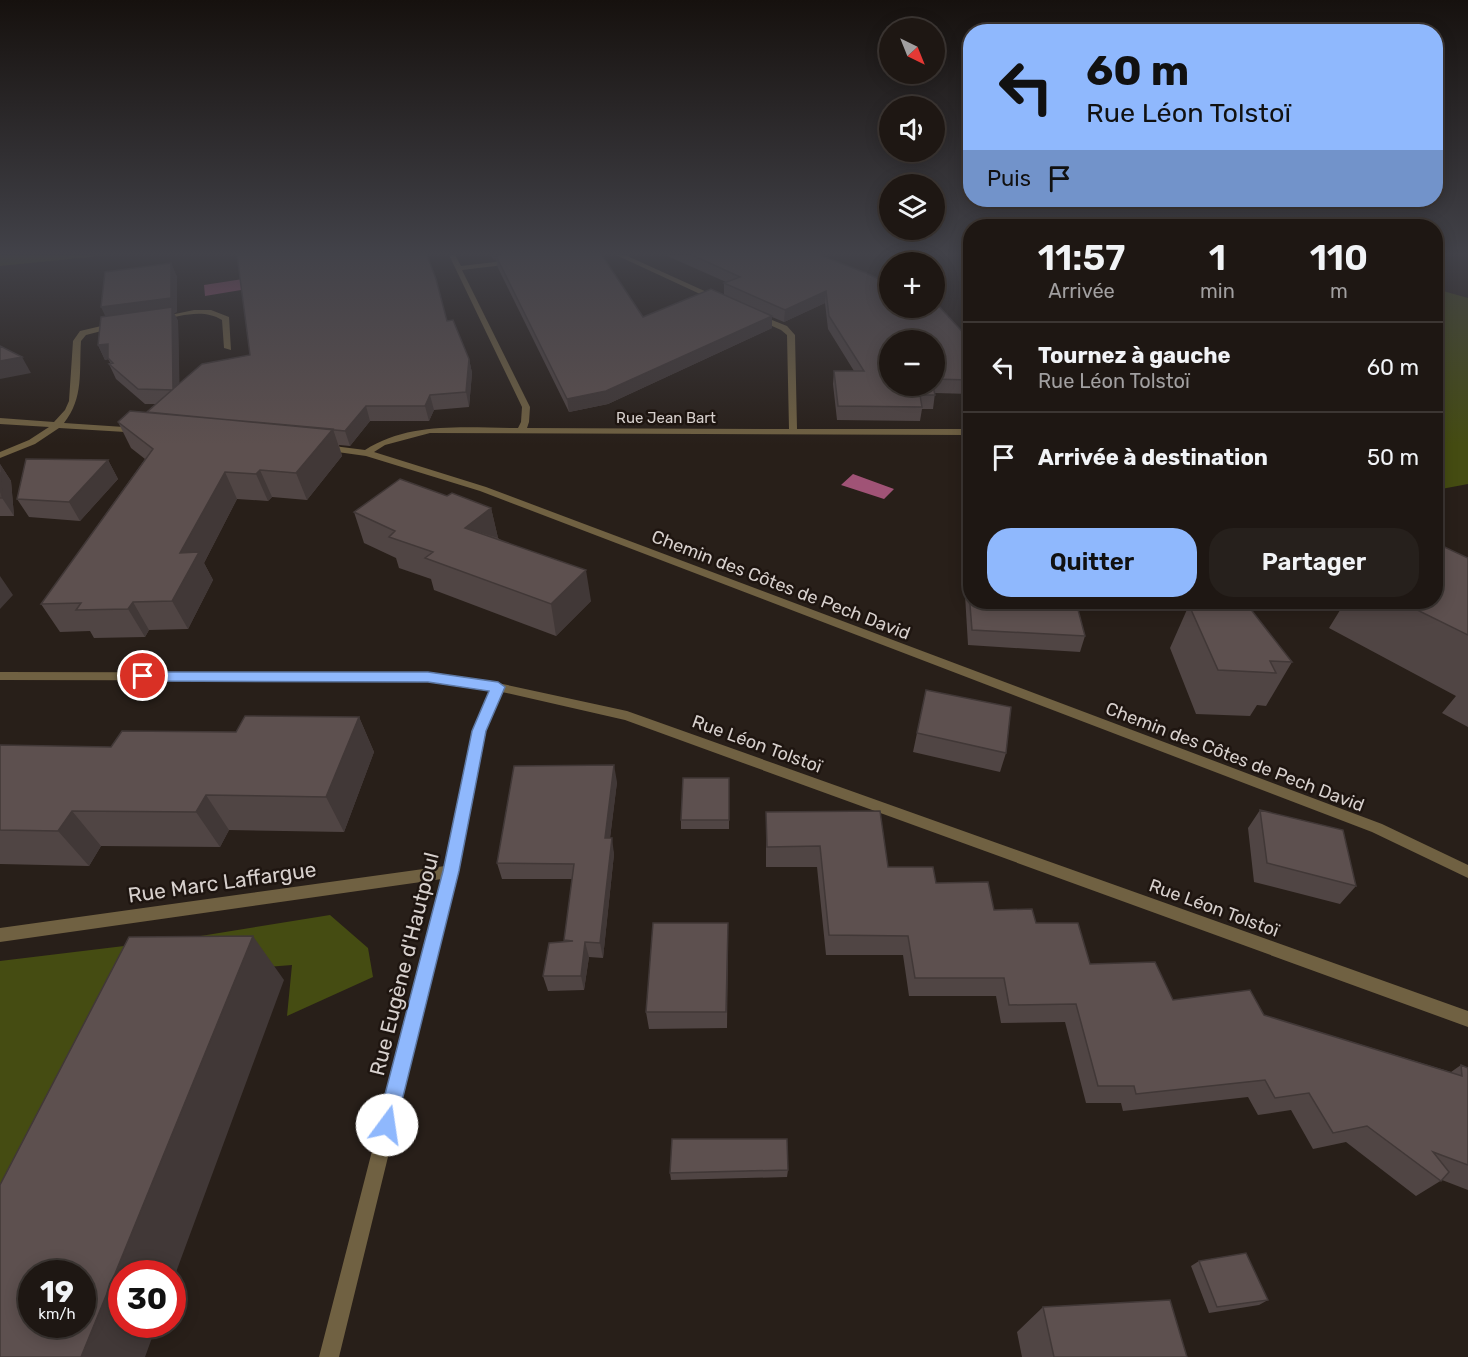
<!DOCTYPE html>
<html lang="fr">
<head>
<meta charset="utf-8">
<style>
  body { margin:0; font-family:Rubik,sans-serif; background:#26201c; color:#f1f3f6; height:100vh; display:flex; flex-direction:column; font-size:22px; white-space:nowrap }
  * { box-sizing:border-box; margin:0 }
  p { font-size:20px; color:#a19fa0 }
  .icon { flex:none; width:33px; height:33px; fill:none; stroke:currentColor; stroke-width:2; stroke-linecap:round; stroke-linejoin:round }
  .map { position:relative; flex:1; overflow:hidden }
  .panel { position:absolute; left:963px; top:219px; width:480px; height:390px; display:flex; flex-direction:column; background:#1e1713; border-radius:24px; box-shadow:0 3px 15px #0003,0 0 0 2px #3c3633 }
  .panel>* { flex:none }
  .hud { position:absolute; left:963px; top:24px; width:480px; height:183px; border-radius:24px; box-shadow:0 3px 15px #0003,0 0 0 2px #3c3633; background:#8fb8fd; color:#111; overflow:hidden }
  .needle { width:39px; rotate:137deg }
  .buttons { position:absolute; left:879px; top:18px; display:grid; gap:12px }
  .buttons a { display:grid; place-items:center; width:66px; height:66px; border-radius:50%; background:#1e1713; box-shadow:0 3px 15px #0003,0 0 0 2px #3c3633; font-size:30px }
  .speed { position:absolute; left:18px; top:1260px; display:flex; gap:12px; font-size:30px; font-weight:700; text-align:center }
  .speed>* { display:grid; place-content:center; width:78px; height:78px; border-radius:50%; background:#1e1713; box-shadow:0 3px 15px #0003,0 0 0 2px #3c3633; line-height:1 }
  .speed small { font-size:15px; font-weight:400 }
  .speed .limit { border:9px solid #d22; background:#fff; color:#111 }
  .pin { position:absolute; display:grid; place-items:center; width:51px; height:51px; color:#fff; margin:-26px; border:3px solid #fff; border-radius:50%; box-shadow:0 2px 6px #0007 }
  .me { position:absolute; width:66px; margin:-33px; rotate:14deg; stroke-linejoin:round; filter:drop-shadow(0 0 4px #0008) }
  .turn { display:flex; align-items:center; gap:21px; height:126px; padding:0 24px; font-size:27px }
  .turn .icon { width:78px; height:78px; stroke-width:2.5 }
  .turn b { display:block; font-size:42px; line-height:51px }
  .then { display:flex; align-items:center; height:57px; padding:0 24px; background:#0003; gap:12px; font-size:22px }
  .eta { display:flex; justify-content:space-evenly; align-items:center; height:102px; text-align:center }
  .eta b { font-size:36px; font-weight:600; line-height:42px }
  .primary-button { display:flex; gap:12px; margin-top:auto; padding:12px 24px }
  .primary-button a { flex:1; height:69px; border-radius:24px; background:#8fb8fd; color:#111; font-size:24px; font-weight:600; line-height:69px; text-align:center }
  .primary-button a+a { background:#26201c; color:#f1f3f6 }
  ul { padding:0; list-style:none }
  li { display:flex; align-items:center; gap:18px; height:90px; padding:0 24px; border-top:2px solid #3c3633 }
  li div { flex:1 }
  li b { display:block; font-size:22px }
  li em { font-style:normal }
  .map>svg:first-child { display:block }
  .green { fill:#454c12 }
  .water { fill:#a05376 }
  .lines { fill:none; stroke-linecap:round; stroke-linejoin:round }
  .street { fill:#706142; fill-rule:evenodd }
  .wall { fill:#504544; fill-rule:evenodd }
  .shaded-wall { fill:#413837 }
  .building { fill:#5d504f; stroke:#413837; stroke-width:1.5; fill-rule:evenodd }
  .route { fill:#8fb8fd; stroke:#5d78a4; stroke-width:1.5 }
  .labels { text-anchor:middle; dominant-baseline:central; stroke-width:5; stroke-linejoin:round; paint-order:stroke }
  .far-street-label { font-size:15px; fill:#d7d0cd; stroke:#1e1510 }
  .street-label { font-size:18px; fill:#d7d0cd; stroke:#1e1510 }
  .near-street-label { font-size:21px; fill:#d7d0cd; stroke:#1e1510 }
</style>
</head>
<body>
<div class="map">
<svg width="1468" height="1357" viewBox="0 0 1468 1357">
  <rect width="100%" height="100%" fill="#281f19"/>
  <path class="green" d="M 0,255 L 110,255 L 0,266 Z
    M 1436,289 L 1468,298 L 1468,484 L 1436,490 Z
    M 330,915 L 368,948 L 373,977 L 287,1016 L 292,965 L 164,975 L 0,1309 L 0,961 L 182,939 Z"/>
  <path class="water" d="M 269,275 L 271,285 L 205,296 L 204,285 Z
    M 853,474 L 894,489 L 884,499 L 841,485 Z"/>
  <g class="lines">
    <path class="street" d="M 449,255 L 455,255 L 461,266 L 513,260 L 516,262 L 513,264 L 462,270 L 530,407 L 529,422 L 527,428 L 789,429 L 787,335 L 781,330 L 754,318 L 754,314 L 757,314 L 787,326 L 795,335 L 797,429 L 970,429 L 970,435 L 430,433 L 385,445 L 374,452 L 486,487 L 1382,824 L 1468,865 L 1468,878 L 1372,832 L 480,491 L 366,456 L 323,450 L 321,448 L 326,445 L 365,450 C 410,421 467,428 518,428 L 521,422 L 522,407 Z
      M 616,255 L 625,255 L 720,298 L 713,300 Z
      M 194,310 L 211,310 L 229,317 L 231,350 L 224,348 L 222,320 C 203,308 181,316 160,320 L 156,318 Z
      M 114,323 L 117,323 L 117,327 L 86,335 L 81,341 C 79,371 84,398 64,423 L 139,428 L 143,431 L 142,433 L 59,428 L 35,444 L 0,458 L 0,452 L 29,440 L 49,427 L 0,424 L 0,418 L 54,422 L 65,410 L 69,401 L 73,341 L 80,331 Z
      M 0,672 L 428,673 L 498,683 L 627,711 L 1468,1011 L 1468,1027 L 625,720 L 502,692 L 485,731 L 458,871 L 339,1357 L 319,1357 L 442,879 L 0,942 L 0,928 L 445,866 L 473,731 L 491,690 L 428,681 L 0,680 Z"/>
  </g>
  <path class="wall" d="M 491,255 L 602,255 L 643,317 L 724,295 L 724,283 L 726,282 L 665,255 L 820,255 L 970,340 L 970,394 L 935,393 L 933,409 L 922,409 L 920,421 L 837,420 L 833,384 L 834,371 L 854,371 L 828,329 L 825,303 L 784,322 L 772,317 L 772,328 L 608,404 L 569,412 L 498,268 L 496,260 L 494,260 ZM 934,340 L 934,386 L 890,386 Z
    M 171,263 L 177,277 L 177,312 L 174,313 L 178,321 L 179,384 L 447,321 L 469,359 L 472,373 L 469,407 L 434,410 L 429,421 L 370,421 L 350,446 L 339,445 L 342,456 L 307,500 L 272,497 L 268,501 L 237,499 L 204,563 L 213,580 L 188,629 L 149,630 L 145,637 L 94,638 L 90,631 L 60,632 L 41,604 L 145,459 L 131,448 L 118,422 L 147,412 L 156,404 L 145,404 L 116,379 L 109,364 L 111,364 L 108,359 L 105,360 L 98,345 Z
    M 108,460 L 118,479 L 80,521 L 29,517 L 17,499 Z
    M 0,464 L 11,481 L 14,516 L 0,516 Z
    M 447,496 L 491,508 L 498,538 L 591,601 L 556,636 L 434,590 L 431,579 L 399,568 L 396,558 L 364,543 L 354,512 Z
    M 1468,558 L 1468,727 L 1442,713 L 1456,696 L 1329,628 L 1345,602 L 1436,602 Z
    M 968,580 L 1085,636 L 1080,652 L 968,645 L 965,595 Z
    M 1189,605 L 1292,662 L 1266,706 L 1257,705 L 1250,716 L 1196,714 L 1170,648 Z
    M 926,690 L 1006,753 L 1000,772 L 913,752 Z
    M 359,717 L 374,752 L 344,832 L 229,830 L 220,847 L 101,846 L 89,866 L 0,864 L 0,745 L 111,747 Z
    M 729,778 L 729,829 L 681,829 L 681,820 Z
    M 617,782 L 610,838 L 614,854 L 603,958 L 589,957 L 584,990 L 548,991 L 543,976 L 564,942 L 572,879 L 502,879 L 497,863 Z
    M 1260,810 L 1356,886 L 1340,904 L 1254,882 L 1248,828 Z
    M 766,812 L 888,867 L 936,883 L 994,910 L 1036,923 L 1090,964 L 1173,1000 L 1264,1015 L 1451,1072 L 1461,1065 L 1468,1068 L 1468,1190 L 1442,1180 L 1416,1196 L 1346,1142 L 1313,1149 L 1291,1110 L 1258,1115 L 1248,1097 L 1123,1111 L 1121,1103 L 1086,1103 L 1065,1022 L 1001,1023 L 996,996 L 909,996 L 903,955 L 826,955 L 817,867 L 766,867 Z
    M 728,941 L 727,1028 L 649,1029 L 646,1012 Z
    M 788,1170 L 787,1177 L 671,1180 L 670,1173 Z
    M 1199,1261 L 1268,1300 L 1259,1305 L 1209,1313 L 1191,1266 Z
    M 1043,1307 L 1187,1357 L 1022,1357 L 1017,1332 Z"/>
  <path class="shaded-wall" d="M 493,255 L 535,255 L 496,256 L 496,260 L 494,260 Z
    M 171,263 L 177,277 L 177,312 L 174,313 L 178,321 L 180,404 L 173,389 L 108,322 L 101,307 Z
    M 826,291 L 825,303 L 784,322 L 785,310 Z
    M 772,316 L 772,328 L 608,404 L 569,412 L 567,399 Z
    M 108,344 L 115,358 L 105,360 L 98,345 Z
    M 22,357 L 31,373 L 0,379 L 0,361 Z
    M 469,359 L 472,373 L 469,407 L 466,392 Z
    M 430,395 L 434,410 L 429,421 L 425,406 Z
    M 366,406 L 370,421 L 350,446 L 345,431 Z
    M 333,429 L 342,456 L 307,500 L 296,473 Z
    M 108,460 L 118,479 L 80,521 L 69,502 Z
    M 0,464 L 11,481 L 14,516 L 2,498 Z
    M 260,470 L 272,497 L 268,501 L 256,474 Z
    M 225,472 L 237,499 L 204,563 L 213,580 L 188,629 L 172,601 L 180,553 Z
    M 491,508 L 498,538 L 465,528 Z
    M 586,570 L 591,601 L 556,636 L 551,604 Z
    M 0,576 L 13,595 L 0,609 Z
    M 133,602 L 149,630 L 145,637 L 128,609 Z
    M 359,717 L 374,752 L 344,832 L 326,797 Z
    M 614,765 L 617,782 L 608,854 L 605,838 Z
    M 206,795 L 229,830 L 220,847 L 196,812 Z
    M 72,811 L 101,846 L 89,866 L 58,831 Z
    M 612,838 L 614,854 L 603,958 L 600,943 Z
    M 253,936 L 284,980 L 172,1283 L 172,1274 L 122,1274 L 122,1324 L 157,1324 L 145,1357 L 81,1357 Z
    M 585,942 L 589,957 L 584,990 L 581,976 Z"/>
  <path class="building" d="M 237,255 L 427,255 L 436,279 L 447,321 L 453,320 L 469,359 L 466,392 L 430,395 L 425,406 L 366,406 L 345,431 L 147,412 L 172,390 L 138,389 L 109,364 L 113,363 L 108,358 L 108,344 L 98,345 L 101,317 L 172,307 L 173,389 L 202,364 L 250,355 Z
    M 504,255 L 602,255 L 643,317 L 711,289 L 772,316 L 606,391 L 567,399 L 496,256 Z
    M 692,255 L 820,255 L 866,273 L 890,284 L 890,308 L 934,308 L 934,301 L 970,340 L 970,380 L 934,379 L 934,340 L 890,340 L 890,386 L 933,386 L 935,395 L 920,395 L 922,407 L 838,406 L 834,371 L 864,371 L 829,316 L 826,291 L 785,310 L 724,283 L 740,277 Z
    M 171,263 L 171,298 L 101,307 L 105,272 Z
    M 0,346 L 22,357 L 0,361 Z
    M 130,411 L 333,429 L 296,473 L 260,470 L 256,474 L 225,472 L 180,553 L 199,552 L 172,601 L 133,602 L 128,609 L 76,610 L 81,603 L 41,604 L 153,449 L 118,422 Z
    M 26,459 L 108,460 L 69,502 L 17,499 Z
    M 0,472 L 2,498 L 0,498 Z
    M 400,479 L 447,496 L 452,493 L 491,508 L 465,528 L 586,570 L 551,604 L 425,558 L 433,552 L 389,537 L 395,531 L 354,512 Z
    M 1436,543 L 1468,558 L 1468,635 L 1401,602 L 1436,602 Z
    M 968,580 L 970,581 L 970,602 L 1076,602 L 1085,636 L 972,630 Z
    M 1189,605 L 1249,607 L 1292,662 L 1270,661 L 1276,673 L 1218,670 Z
    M 926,690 L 1011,707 L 1006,753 L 917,733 Z
    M 245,716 L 359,717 L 326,797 L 206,795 L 196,812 L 72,811 L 58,831 L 0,830 L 0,745 L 111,747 L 122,731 L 236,732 Z
    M 614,765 L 605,838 L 612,838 L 600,943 L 585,942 L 581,976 L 543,976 L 549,943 L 573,941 L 564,940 L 574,864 L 497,863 L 514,766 Z
    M 683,778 L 729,778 L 729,820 L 681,820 Z
    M 1260,810 L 1343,830 L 1356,886 L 1267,863 Z
    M 880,811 L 888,867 L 933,867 L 936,883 L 988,882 L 994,910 L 1032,909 L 1036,923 L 1078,923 L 1090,964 L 1155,962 L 1173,1000 L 1250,990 L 1264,1015 L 1462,1076 L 1461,1065 L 1468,1068 L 1468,1165 L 1433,1152 L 1449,1172 L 1441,1181 L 1367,1126 L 1333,1133 L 1309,1093 L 1275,1098 L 1265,1080 L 1136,1094 L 1134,1086 L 1098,1086 L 1076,1004 L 1009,1005 L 1004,978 L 915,978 L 908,936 L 829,935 L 820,846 L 767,847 L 766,812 Z
    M 653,923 L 728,923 L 726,1012 L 646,1012 Z
    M 253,936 L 81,1357 L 0,1357 L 0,1185 L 129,937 ZM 32,1274 L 82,1274 L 82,1324 L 32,1324 Z
    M 672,1139 L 787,1139 L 788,1170 L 670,1173 Z
    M 1246,1253 L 1268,1300 L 1217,1307 L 1199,1261 Z
    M 1170,1300 L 1187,1357 L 1054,1357 L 1043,1307 Z"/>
  <linearGradient id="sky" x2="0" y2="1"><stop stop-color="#16110e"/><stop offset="0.57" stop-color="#424249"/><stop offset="1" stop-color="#424249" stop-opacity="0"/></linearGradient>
  <rect width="1468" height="445" fill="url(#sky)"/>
  <path class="route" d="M 143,672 L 428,672 L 498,682 L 505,687 L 486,731 L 459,871 L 394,1133 L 387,1136 L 380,1133 L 377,1125 L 443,871 L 472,731 L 489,691 L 428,682 L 143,681 L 136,676 Z"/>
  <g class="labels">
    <g class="far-street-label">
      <text x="666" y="418">Rue Jean Bart</text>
    </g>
    <g class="street-label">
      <text transform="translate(781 585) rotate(21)">Chemin des Côtes de Pech David</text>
      <text transform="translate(757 744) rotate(20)">Rue Léon Tolstoï</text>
      <text transform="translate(1235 757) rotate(21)">Chemin des Côtes de Pech David</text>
      <text transform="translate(1214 908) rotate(20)">Rue Léon Tolstoï</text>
    </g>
    <g class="near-street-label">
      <text transform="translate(222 882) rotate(-8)">Rue Marc Laffargue</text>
      <text transform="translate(404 964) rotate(-76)">Rue Eugène d'Hautpoul</text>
    </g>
  </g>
</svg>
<div class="buttons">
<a><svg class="needle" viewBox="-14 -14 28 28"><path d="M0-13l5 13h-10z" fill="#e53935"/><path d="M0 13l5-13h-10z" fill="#a19fa0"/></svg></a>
<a><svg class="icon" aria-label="sound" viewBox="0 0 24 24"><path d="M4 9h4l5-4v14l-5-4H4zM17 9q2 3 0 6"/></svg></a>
<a><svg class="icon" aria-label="layers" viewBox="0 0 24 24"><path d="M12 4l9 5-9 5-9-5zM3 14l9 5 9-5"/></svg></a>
<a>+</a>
<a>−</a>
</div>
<div class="speed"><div>19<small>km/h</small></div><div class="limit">30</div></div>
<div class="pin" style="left:143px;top:676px;background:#d93025"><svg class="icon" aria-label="arrive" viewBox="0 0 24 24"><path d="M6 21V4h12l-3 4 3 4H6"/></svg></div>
<svg class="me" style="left:387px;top:1125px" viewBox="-20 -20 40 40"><circle r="19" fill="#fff"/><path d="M0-13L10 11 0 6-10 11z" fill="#8fb8fd"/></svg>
<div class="hud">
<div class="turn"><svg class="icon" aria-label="left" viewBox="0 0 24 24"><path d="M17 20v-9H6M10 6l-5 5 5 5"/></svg><div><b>60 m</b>Rue Léon Tolstoï</div></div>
<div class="then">Puis<svg class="icon" aria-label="arrive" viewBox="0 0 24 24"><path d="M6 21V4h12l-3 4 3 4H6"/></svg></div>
</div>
<section class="panel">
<div class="eta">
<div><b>11:57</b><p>Arrivée</p></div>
<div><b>1</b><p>min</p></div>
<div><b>110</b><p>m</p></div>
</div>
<ul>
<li><svg class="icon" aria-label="left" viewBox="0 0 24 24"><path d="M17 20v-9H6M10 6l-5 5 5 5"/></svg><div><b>Tournez à gauche</b><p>Rue Léon Tolstoï</p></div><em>60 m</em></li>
<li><svg class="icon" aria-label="arrive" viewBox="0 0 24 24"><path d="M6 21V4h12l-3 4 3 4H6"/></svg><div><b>Arrivée à destination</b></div><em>50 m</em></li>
</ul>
<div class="primary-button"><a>Quitter</a><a>Partager</a></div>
</section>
</div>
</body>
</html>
